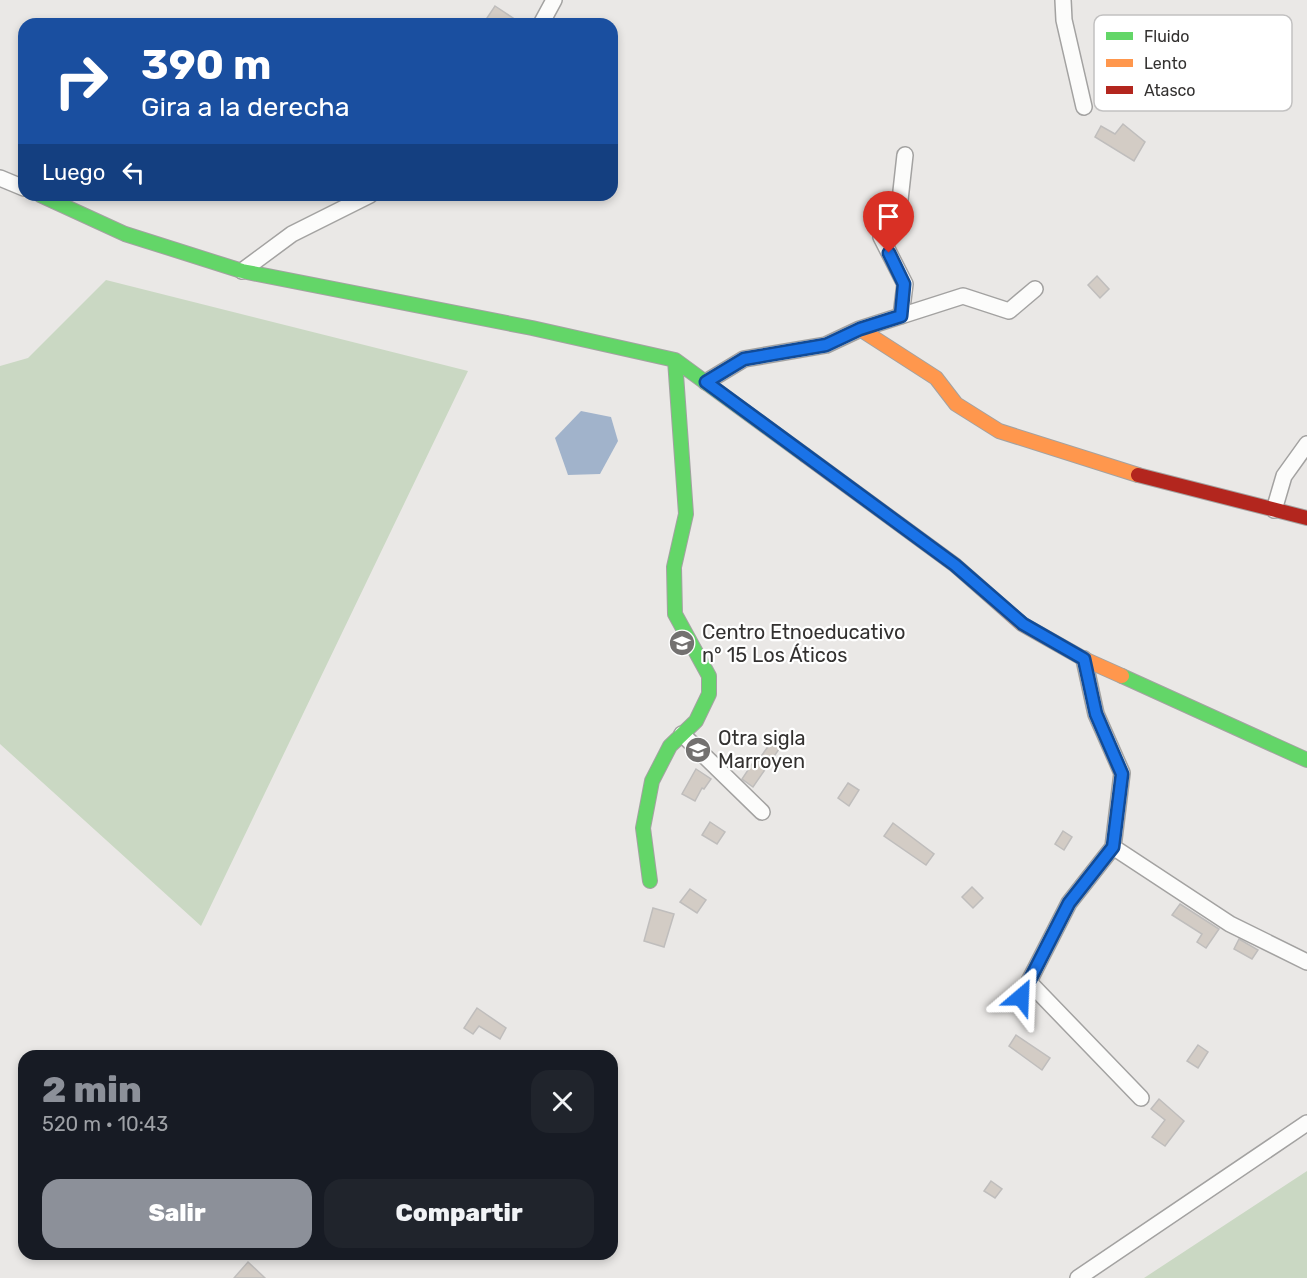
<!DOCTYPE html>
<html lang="es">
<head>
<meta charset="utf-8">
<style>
  body { margin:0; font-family:Rubik,sans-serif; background:#20242c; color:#f1f3f6; height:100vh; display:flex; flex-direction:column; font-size:22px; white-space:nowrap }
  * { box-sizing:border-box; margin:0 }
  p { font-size:20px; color:#9ea1a6 }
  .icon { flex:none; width:33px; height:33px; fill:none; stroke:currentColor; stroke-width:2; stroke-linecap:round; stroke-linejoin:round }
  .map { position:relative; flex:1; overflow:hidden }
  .sheet { position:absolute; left:18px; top:1050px; width:600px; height:210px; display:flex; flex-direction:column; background:#171b24; border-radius:18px; box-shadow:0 3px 9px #0003 }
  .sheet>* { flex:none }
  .top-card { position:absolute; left:18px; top:18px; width:600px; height:183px; border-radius:18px; box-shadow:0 3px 9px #0003; background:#1a4fa0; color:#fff; overflow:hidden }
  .pin { position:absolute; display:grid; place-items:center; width:51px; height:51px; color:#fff; margin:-62px -26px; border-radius:50% 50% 50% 0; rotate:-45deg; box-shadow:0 0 6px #0007 }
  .pin .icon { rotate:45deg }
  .me { position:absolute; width:66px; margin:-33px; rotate:26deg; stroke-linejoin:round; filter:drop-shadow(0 0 4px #0008) }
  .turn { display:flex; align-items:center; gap:21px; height:126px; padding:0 24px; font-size:27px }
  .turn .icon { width:78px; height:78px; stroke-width:2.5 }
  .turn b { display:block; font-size:42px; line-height:51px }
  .then { display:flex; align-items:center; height:57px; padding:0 24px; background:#0003; gap:12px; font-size:22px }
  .round { display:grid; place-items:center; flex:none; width:63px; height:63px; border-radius:18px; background:#20242c }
  .head { display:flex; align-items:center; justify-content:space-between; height:102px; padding:0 24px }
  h1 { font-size:36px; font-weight:800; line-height:45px; color:#8c9099 }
  .cta { display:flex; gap:12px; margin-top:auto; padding:12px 24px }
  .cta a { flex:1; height:69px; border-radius:18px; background:#8c9099; color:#fff; font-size:24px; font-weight:800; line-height:69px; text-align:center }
  .cta a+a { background:#20242c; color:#f1f3f6 }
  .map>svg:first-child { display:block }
  .green { fill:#cad8c3 }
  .water { fill:#a1b3cb }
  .building { fill:#d3ccc5; stroke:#bfbdbc; stroke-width:1.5 }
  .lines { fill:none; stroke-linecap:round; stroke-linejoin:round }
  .street-casing { stroke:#a3a2a1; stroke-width:18 }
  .fast-casing { stroke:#a3a2a1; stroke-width:16 }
  .slow-casing { stroke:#a3a2a1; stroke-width:16 }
  .jam-casing { stroke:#a3a2a1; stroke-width:16 }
  .street { stroke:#fcfcfb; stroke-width:15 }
  .fast { stroke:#63d668; stroke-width:14 }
  .slow { stroke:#ff974d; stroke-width:14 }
  .jam { stroke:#b3261e; stroke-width:14 }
  .route-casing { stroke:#114b97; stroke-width:15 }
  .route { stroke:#1a73e8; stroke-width:10 }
  .labels { text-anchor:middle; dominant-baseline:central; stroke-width:4.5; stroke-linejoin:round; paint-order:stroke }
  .poi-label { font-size:20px; fill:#333130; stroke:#fff; text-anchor:start }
  .key { fill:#fff; stroke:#c2c1c1; stroke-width:1.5 }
  .key-label { font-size:16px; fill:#333130 }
</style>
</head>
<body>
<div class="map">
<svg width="1307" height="1278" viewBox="0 0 1307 1278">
  <rect width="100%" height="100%" fill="#eae8e6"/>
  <path class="green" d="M 106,280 L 468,371 L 201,926 L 0,744 L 0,366 L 28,358 Z
    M 1307,1171 L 1307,1278 L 1144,1278 Z"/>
  <path class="water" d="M 581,411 L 611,417 L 618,441 L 600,474 L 568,475 L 555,438 Z"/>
  <path class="building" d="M 495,6 L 522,24 L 483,24 Z
    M 1123,124 L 1145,142 L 1134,161 L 1095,137 L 1101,126 L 1115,134 Z
    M 1097,276 L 1109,289 L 1100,298 L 1088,285 Z
    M 778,733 L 786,739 L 753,787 L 742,779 L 756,758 L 759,759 Z
    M 696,769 L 711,779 L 704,789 L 702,788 L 695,801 L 682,794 Z
    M 848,783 L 859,790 L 849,806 L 838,798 Z
    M 710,822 L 725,832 L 717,844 L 702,835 Z
    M 893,823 L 934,854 L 926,865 L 884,836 Z
    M 1063,831 L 1072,837 L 1064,850 L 1055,844 Z
    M 972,887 L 983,898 L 973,908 L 962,897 Z
    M 690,889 L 706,900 L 697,913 L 680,902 Z
    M 1180,904 L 1219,929 L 1206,948 L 1197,942 L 1202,934 L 1172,915 Z
    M 653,908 L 674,914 L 664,947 L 644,941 Z
    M 1239,939 L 1258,950 L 1252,959 L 1234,949 Z
    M 477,1008 L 506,1028 L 500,1039 L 479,1026 L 473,1034 L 464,1028 Z
    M 1016,1035 L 1050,1058 L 1042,1070 L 1009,1046 Z
    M 1198,1045 L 1208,1052 L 1198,1068 L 1187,1061 Z
    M 1159,1099 L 1184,1121 L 1165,1146 L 1152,1137 L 1165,1120 L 1151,1109 Z
    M 991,1181 L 1002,1189 L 995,1198 L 984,1191 Z
    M 248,1262 L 265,1278 L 234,1278 Z"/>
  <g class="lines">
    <g class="street-casing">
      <path id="street" d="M 1063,0 L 1064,20 L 1084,107
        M 541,24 L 554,0
        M 0,178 L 24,188
        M 242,271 L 292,234 L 370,195
        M 901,316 L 905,284 L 881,237 L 900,200 L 905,155
        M 706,382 L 744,359 L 826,345 L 860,329 L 963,296 L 1009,311 L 1035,289
        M 1274,510 L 1284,476 L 1307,444
        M 682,734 L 762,812
        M 1113,847 L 1230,924 L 1307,962
        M 1029,982 L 1141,1098
        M 1021,997 L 1069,903 L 1113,847 L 1122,773 L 1096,714 L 1084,659
        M 1078,1278 L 1307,1123"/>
    </g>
    <g class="fast-casing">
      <path id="fast" d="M 40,195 L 125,234 L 242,271 L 532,328 L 675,360 L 805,455
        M 1122,676 L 1307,760
        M 650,881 L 643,828 L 652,781 L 670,746 L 696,721 L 709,694 L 709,676 L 675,614 L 674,567 L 686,514 L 675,360"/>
    </g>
    <g class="slow-casing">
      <path id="slow" d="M 860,329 L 936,378 L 956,404 L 999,431 L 1138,475
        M 805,455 L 955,565 L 1022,624 L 1084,659 L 1122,676"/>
    </g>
    <g class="jam-casing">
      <path id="jam" d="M 1138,475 L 1307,518"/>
    </g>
    <use href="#street" class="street"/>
    <use href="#fast" class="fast"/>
    <use href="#slow" class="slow"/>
    <use href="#jam" class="jam"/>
  </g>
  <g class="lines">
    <g class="route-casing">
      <path id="route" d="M 889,253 L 904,284 L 901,316 L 860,329 L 826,345 L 744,359 L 706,382 L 955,565 L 1023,624 L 1084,659 L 1096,714 L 1122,774 L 1113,847 L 1069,903 L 1021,997"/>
    </g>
    <use href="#route" class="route"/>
  </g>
  <defs>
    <g id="school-disc" transform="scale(1.35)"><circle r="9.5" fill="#737170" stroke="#fff"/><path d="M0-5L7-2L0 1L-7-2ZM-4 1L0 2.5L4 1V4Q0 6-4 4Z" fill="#fff"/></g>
  </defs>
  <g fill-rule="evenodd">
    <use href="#school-disc" x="682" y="643"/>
    <use href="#school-disc" x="698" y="750"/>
  </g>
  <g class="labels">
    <g class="poi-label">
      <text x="702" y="632">Centro Etnoeducativo<tspan x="702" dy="23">n° 15 Los Áticos</tspan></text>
      <text x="718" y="738">Otra sigla<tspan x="718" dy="23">Marroyen</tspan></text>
    </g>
  </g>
  <rect x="1094" y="15" width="198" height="96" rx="9" class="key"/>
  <rect x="1106" y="32" width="27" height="8" fill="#63d668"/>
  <rect x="1106" y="59" width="27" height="8" fill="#ff974d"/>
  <rect x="1106" y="86" width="27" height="8" fill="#b3261e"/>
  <g class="key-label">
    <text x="1144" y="42">Fluido</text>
    <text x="1144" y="69">Lento</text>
    <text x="1144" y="96">Atasco</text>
  </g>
</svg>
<div class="pin" style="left:889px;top:253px;background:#d93025"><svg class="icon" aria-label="arrive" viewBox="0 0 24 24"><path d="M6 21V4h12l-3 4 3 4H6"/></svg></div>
<svg class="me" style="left:1021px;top:997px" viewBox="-20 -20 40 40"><path d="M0-17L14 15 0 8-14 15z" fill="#1a73e8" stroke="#fff" stroke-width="4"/></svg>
<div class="top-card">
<div class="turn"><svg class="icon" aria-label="right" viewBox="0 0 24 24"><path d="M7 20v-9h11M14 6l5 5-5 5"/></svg><div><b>390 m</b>Gira a la derecha</div></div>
<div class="then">Luego<svg class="icon" aria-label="left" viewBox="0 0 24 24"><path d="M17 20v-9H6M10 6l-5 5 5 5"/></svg></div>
</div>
<section class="sheet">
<div class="head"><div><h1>2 min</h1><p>520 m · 10:43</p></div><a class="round"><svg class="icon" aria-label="close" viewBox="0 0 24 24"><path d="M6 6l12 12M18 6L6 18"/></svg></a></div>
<div class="cta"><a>Salir</a><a>Compartir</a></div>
</section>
</div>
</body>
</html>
